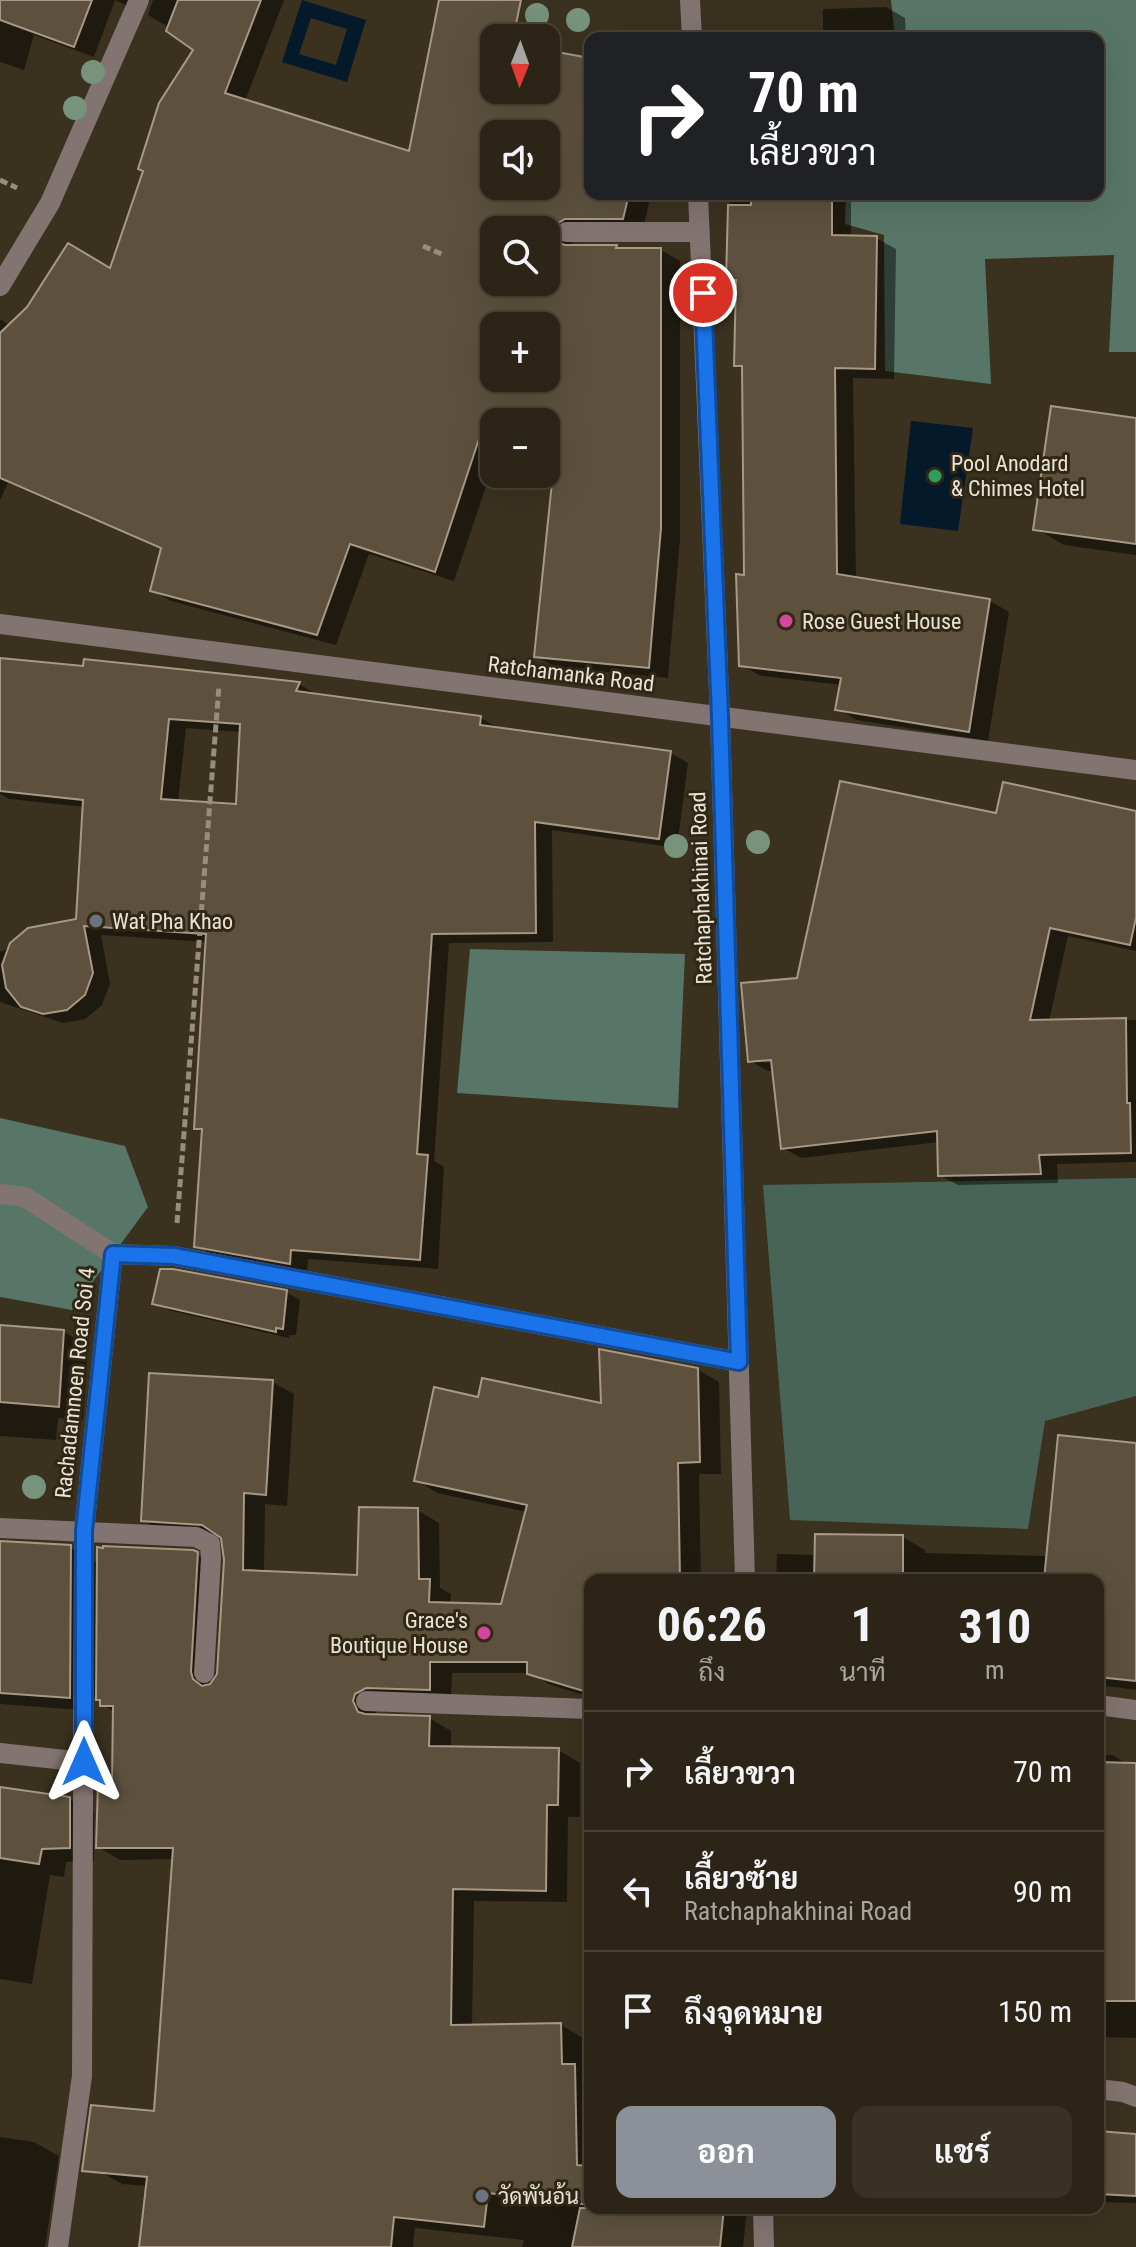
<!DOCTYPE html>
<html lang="th">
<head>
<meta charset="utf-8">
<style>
  body { margin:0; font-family:"Roboto Condensed",Sarabun,sans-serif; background:#383124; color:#f1f3f6; height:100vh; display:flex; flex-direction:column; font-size:30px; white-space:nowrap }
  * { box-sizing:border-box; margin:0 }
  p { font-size:26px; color:#a6a5a1 }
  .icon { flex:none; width:44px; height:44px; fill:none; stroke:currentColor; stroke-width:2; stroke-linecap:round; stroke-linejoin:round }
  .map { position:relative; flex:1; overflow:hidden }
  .side { position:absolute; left:584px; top:1574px; width:520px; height:640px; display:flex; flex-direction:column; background:#2c2517; border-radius:16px; box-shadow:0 8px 32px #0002,0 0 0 2px #484236 }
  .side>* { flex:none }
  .guide { position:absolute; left:584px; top:32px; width:520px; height:168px; border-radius:16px; box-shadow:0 8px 32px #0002,0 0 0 2px #484236; background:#202124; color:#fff; overflow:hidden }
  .needle { width:52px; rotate:181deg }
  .tools { position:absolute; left:480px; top:24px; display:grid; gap:16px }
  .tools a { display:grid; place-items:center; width:80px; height:80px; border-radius:16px; background:#2c2517; box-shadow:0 8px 32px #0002,0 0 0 2px #484236; font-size:40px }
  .pin { position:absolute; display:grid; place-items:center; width:68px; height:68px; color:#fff; margin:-34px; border:4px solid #fff; border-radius:50%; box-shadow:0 2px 8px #0007 }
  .me { position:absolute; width:88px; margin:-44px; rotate:0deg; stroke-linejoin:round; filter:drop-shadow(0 0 6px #0008) }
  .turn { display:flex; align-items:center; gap:28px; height:168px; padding:0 32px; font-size:36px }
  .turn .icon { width:104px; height:104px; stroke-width:2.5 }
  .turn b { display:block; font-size:56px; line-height:68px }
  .eta { display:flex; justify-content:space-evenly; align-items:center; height:136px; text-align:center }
  .eta b { font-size:48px; font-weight:700; line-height:56px }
  .primary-button { display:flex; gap:16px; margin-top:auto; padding:16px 32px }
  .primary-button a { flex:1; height:92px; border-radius:16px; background:#8c9099; color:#fff; font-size:32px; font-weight:700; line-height:92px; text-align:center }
  .primary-button a+a { background:#383124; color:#f1f3f6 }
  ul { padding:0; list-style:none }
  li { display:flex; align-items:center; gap:24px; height:120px; padding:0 32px; border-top:2px solid #484236 }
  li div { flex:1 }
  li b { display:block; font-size:30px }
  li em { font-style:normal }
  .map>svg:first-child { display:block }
  .green { fill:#486457 }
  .forest { fill:#587668 }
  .water { fill:#041929; fill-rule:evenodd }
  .shadow { fill:#0007; fill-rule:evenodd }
  .building { fill:#5d513e; stroke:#a79985; stroke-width:2; fill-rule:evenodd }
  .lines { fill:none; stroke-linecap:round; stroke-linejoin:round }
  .path { stroke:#958d7e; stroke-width:5; stroke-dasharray:8 4; stroke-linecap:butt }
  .minor { stroke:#827471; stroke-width:20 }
  .tree { fill:#77937c }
  .route-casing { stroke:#114b97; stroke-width:20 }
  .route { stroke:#1a73e8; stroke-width:14 }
  .leisure-dot { fill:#2e9e5b; stroke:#312715; stroke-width:3 }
  .hotel-dot { fill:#d1479c; stroke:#312715; stroke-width:3 }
  .worship-dot { fill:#6b7280; stroke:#312715; stroke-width:3 }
  .labels { text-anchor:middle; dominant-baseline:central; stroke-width:6; stroke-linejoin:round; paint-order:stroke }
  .poi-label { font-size:22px; fill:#e9e3d7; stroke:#312715; text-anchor:start }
  .street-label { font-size:22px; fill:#e9e3d7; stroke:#312715 }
</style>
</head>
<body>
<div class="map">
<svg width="1136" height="2247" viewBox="0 0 1136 2247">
  <rect width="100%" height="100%" fill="#3b311f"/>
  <path class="green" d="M 1136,1178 L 1136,1396 L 1045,1421 L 1028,1529 L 790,1520 L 763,1185 Z"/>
  <path class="forest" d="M 891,0 L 1136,0 L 1136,352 L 1109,352 L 1114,255 L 985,259 L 991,384 L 885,371 L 884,235 L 845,224 L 846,194 L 1098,194 L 1098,38 L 895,38 Z
    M 470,949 L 685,954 L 678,1108 L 457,1093 Z
    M 0,1118 L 125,1146 L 148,1207 L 72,1310 L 0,1297 Z"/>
  <path class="water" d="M 302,0 L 366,20 L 347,82 L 282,62 ZM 311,18 L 347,29 L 336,65 L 299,54 Z
    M 911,421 L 973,428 L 958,531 L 900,524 Z"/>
  <path class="shadow" d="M 0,0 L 115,0 L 94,57 L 34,35 L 24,70 L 0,62 Z
    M 115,0 L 150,0 L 143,14 Z
    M 153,0 L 284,0 L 245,101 L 411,153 L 494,42 L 494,90 L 546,90 L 546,52 L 590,62 L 590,194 L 651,194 L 643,229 L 574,236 L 572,245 L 573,247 L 617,247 L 622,250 L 661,250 L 680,261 L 680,539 L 668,678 L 555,667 L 536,656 L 554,484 L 548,481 L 546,422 L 494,422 L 494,463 L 454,581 L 369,554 L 336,645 L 171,601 L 152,590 L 163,550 L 8,483 L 0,500 L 0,319 L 15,329 L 111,271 L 196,50 L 170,28 L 148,15 ZM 494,134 L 546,134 L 546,186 L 494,186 ZM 494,230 L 546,230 L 546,282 L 494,282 ZM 494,326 L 546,326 L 546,378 L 494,378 Z
    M 886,7 L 905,18 L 906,38 L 823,38 L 823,9 Z
    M 1064,33 L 1073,38 L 968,38 L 968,36 Z
    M 730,194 L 851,194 L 851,238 L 876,238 L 896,249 L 894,379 L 853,378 L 856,579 L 990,601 L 1009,612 L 988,741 L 857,720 L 838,709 L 842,685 L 761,676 L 741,665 L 746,577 L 744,370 L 736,365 L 737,284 L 728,278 Z
    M 1136,420 L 1136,555 L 1064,545 L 1035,528 Z
    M 299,684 L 316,694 L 481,718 L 498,728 L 671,753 L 688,763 L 677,848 L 552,830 L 553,942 L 449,943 L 434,1161 L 444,1167 L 438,1269 L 308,1259 L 307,1273 L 214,1256 L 196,1245 L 204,1133 L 196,1128 L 207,942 L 101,935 L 110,984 L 102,1005 L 85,1019 L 63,1023 L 0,1002 L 0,951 L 4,951 L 28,930 L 78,921 L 85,807 L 9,799 L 0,794 L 0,711 ZM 186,728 L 241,732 L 238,806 L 178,802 Z
    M 1136,813 L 1136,951 L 1068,936 L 1049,1021 L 1136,1020 L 1136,1162 L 1057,1164 L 1058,1183 L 958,1185 L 940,1175 L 939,1142 L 801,1158 L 783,1148 L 774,1071 L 768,1071 L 750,1061 L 798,979 L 998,816 ZM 764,1059 L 781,1061 L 764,1063 Z
    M 286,1292 L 300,1300 L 296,1335 L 289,1335 L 289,1338 L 168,1310 L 154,1303 Z
    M 0,1327 L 64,1332 L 88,1346 L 83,1420 L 58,1418 L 56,1440 L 0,1436 Z
    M 697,1369 L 719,1382 L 721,1474 L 699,1474 L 701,1580 L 590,1580 L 590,1697 L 551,1685 L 530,1673 L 452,1673 L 451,1702 L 376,1707 L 376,1716 L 429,1718 L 451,1731 L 451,1748 L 558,1750 L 580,1763 L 580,1817 L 568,1817 L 567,1902 L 474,1901 L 472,2027 L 561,2025 L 583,2038 L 583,2071 L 590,2075 L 590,2208 L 747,2208 L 743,2247 L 522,2247 L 524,2240 L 415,2228 L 413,2247 L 141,2247 L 148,2186 L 122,2184 L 101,2172 L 156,2113 L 174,1859 L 120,1860 L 98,1847 L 114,1784 L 115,1712 L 102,1705 L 102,1701 L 94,1696 L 94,1711 L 0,1704 L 0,1542 L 70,1547 L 99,1564 L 192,1552 L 219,1567 L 212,1690 L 219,1674 L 226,1560 L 221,1535 L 164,1533 L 143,1520 L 272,1382 L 294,1394 L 287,1506 L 265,1504 L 264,1573 L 359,1577 L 417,1510 L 439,1523 L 440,1588 L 451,1594 L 450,1605 L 502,1606 L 527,1512 L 437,1493 L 416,1480 L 479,1399 L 603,1405 Z
    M 1136,1445 L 1136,1690 L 1098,1685 L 1098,1580 L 776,1580 L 777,1554 L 817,1555 L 903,1537 L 925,1550 L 925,1553 L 1048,1556 Z
    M 1098,1755 L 1112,1755 L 1130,1765 L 1136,1765 L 1136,2038 L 1098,2037 Z
    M 0,1789 L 69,1799 L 94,1813 L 94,1861 L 66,1862 L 64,1877 L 50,1875 L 32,1984 L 0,1979 Z
    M 1098,2133 L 1136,2136 L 1136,2203 L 1098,2202 Z
    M 0,2137 L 34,2142 L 59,2156 L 45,2247 L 0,2247 Z"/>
  <path class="building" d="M 0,0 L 92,0 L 74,47 L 0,20 Z
    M 178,0 L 261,0 L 225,93 L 409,151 L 439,0 L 521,0 L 513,38 L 494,38 L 494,90 L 546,90 L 546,50 L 590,58 L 590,194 L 629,194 L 623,219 L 565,219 L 555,225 L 553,233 L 559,243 L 565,245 L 617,245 L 616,248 L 661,248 L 661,528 L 649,668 L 534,657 L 552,482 L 546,482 L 546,422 L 494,422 L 494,443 L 479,439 L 435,572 L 350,544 L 317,635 L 150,591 L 161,548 L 0,478 L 0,333 L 27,307 L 68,243 L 110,268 L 143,171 L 138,169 L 159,103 L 193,50 L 166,31 ZM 494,134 L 546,134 L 546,186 L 494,186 ZM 494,230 L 546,230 L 546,282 L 494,282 ZM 494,326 L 546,326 L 546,378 L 494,378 Z
    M 751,194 L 832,194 L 832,235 L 877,236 L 875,369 L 835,368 L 837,574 L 990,599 L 969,732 L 835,710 L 841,678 L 739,666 L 736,574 L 744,575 L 742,366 L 734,366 L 736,280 L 726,280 L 728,205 L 751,205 Z
    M 1051,406 L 1136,418 L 1136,544 L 1033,530 Z
    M 0,658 L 83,666 L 84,659 L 300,682 L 296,691 L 481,716 L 480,725 L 671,751 L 659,839 L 535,822 L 536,933 L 432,934 L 417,1154 L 428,1155 L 420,1260 L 291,1250 L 290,1264 L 194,1247 L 202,1129 L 194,1129 L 206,934 L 84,926 L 93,973 L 85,995 L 67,1010 L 43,1014 L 21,1007 L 6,988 L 2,965 L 10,943 L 28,928 L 76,919 L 83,800 L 0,791 ZM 169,719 L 240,724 L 236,804 L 161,799 Z
    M 840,781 L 996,813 L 1003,782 L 1136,811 L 1136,918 L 1130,945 L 1050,928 L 1030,1020 L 1126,1018 L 1127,1103 L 1130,1103 L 1131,1153 L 1039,1155 L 1041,1174 L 938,1176 L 937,1131 L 781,1149 L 771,1060 L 748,1062 L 741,983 L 797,978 Z
    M 160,1269 L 173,1269 L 287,1290 L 283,1329 L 276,1328 L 276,1332 L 152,1304 Z
    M 0,1325 L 64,1330 L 59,1407 L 0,1402 Z
    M 599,1349 L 698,1368 L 700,1462 L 678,1463 L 680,1580 L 590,1580 L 590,1693 L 527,1674 L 527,1662 L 430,1662 L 430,1690 L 366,1688 L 355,1694 L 353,1701 L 358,1712 L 365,1714 L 430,1716 L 429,1746 L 559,1748 L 558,1805 L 547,1805 L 546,1891 L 453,1889 L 451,2025 L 561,2023 L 562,2064 L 575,2064 L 577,2165 L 590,2166 L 590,2205 L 488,2193 L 484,2227 L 394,2217 L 391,2247 L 139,2247 L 147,2177 L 82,2171 L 91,2105 L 154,2111 L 173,1848 L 96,1848 L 98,1782 L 112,1782 L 113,1706 L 100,1706 L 100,1700 L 96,1700 L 97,1547 L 103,1548 L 103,1546 L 193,1550 L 198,1552 L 191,1672 L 193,1679 L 202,1686 L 210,1684 L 217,1674 L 224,1560 L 221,1538 L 202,1525 L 141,1521 L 149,1373 L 273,1380 L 266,1495 L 244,1493 L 243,1570 L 357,1575 L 359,1507 L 418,1508 L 419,1579 L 430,1579 L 429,1602 L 501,1604 L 527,1505 L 414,1481 L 434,1387 L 478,1397 L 482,1378 L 601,1403 Z
    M 1058,1435 L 1136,1443 L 1136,1681 L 1098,1677 L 1098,1580 L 1044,1580 Z
    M 815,1534 L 903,1535 L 903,1580 L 814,1580 Z
    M 0,1541 L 71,1545 L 70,1698 L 0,1693 Z
    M 1098,1762 L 1136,1763 L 1136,2001 L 1098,2001 Z
    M 0,1787 L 70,1797 L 70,1848 L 42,1849 L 39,1864 L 0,1858 Z
    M 1098,2131 L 1136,2134 L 1136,2196 L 1098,2194 Z
    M 580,2208 L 724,2208 L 720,2247 L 572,2247 Z"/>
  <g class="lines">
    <path class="path" d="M 0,180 L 17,188
      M 423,246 L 444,255
      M 177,1223 L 219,686"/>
    <path class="minor" d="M 690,0 L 692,38
      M 698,194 L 720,717 L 745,1580
      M 566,232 L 700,232
      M 0,286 L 50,203 L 139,0
      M 0,624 L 1136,770
      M 0,1194 L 25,1197 L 113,1254
      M 0,1528 L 196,1537 L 210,1544 L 211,1559 L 204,1673
      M 366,1701 L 590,1709
      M 1098,1705 L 1136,1710
      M 0,1753 L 84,1762
      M 1098,2089 L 1123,2092 L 1136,2097
      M 763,2208 L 764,2247
      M 58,2247 L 82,2076 L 84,1531 L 113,1254 L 174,1256 L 739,1362"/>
  </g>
  <g class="tree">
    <circle cx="537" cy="15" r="12"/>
    <circle cx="578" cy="20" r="12"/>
    <circle cx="93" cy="72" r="12"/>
    <circle cx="75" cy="108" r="12"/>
    <circle cx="758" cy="842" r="12"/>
    <circle cx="676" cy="846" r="12"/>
    <circle cx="34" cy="1487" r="12"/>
  </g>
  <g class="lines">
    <g class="route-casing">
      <path id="route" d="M 84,1762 L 84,1531 L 113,1254 L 174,1256 L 739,1362 L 720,717 L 703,293"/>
    </g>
    <use href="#route" class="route"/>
  </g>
  <circle class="leisure-dot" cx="935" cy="476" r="8"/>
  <g class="hotel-dot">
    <circle cx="786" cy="621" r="8"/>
    <circle cx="484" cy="1633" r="8"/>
  </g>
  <g class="worship-dot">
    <circle cx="96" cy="921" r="8"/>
    <circle cx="482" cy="2196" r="8"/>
  </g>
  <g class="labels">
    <g class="poi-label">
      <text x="951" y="463">Pool Anodard<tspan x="951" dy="25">&amp; Chimes Hotel</tspan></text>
      <text x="802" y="621">Rose Guest House</text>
      <text x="112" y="921">Wat Pha Khao</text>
      <text x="468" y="1620" text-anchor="end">Grace's<tspan x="468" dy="25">Boutique House</tspan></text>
      <text x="498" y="2196">วัดพันอ้น</text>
    </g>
    <g class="street-label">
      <text transform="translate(571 674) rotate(7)">Ratchamanka Road</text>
      <text transform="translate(701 888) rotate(-92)">Ratchaphakhinai Road</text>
      <text transform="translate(75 1383) rotate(-84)">Rachadamnoen Road Soi 4</text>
    </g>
  </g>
</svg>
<div class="tools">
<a><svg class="needle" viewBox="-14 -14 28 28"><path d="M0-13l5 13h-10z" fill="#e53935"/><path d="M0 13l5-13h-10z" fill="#a6a5a1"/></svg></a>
<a><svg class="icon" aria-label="sound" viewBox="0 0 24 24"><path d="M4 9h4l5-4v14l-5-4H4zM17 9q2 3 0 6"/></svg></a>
<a><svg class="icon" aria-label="search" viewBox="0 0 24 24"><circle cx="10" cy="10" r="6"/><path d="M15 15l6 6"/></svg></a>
<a>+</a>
<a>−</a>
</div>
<div class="pin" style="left:703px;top:293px;background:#d93025"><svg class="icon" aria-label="arrive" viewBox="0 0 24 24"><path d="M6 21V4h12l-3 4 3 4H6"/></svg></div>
<svg class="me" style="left:84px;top:1762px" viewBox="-20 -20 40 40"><path d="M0-17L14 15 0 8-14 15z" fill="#1a73e8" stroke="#fff" stroke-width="4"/></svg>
<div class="guide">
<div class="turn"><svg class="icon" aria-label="right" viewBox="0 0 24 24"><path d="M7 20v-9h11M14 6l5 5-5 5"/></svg><div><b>70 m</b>เลี้ยวขวา</div></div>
</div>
<section class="side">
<div class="eta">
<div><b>06:26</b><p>ถึง</p></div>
<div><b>1</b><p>นาที</p></div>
<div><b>310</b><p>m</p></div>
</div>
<ul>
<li><svg class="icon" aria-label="right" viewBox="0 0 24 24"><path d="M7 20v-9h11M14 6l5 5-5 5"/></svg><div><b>เลี้ยวขวา</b></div><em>70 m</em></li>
<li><svg class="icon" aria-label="left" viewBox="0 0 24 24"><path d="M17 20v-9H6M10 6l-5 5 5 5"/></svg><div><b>เลี้ยวซ้าย</b><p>Ratchaphakhinai Road</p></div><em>90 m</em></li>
<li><svg class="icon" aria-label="arrive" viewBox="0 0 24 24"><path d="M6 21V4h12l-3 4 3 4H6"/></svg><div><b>ถึงจุดหมาย</b></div><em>150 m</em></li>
</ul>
<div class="primary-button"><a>ออก</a><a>แชร์</a></div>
</section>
</div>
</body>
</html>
